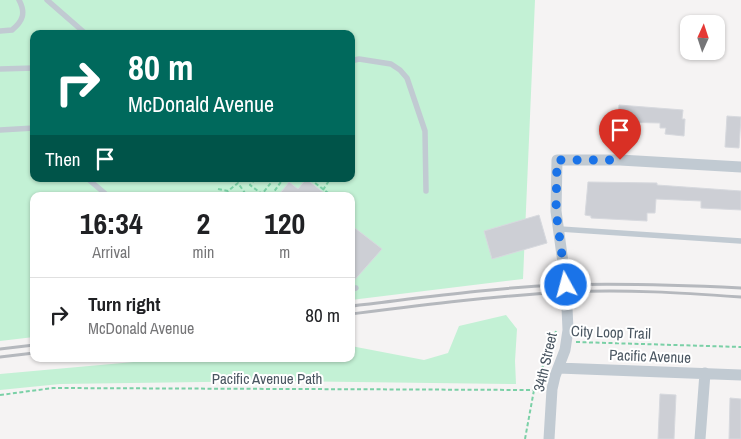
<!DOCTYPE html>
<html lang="en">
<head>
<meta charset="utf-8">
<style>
  body { margin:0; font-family:"Archivo Narrow",sans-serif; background:#f6f6f6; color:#202124; height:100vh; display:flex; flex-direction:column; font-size:19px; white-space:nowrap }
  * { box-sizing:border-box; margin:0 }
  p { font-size:16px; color:#757577 }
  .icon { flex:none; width:28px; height:28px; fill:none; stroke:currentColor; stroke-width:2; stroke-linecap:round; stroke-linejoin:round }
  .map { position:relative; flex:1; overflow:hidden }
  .panel { position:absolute; left:30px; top:192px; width:325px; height:170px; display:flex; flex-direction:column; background:#fff; border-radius:10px; box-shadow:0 1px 4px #0004 }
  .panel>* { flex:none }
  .guide { position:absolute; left:30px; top:30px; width:325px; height:152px; border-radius:10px; box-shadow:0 1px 4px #0004; background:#00695c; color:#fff; overflow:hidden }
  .needle { width:32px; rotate:3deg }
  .buttons { position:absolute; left:680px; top:15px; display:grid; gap:10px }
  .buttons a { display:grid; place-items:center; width:45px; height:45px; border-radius:10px; background:#fff; box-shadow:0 1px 4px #0004; font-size:25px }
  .pin { position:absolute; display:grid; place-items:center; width:42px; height:42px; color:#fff; margin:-51px -21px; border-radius:50% 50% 50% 0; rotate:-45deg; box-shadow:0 0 5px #0007 }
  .pin .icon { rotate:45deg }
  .me { position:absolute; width:55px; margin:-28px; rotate:353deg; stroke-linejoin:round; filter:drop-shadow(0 0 4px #0008) }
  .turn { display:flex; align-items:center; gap:18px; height:105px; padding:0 15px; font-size:22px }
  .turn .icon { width:65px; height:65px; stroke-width:2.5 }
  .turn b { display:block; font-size:35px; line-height:42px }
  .then { display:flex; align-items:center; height:48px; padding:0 15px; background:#0003; gap:10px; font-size:19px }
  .eta { display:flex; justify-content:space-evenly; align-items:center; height:85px; text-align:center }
  .eta b { font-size:30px; font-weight:800; line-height:35px }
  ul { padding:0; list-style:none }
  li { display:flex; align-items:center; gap:15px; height:75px; padding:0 15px; border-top:1px solid #e0e0e0 }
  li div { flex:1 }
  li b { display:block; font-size:19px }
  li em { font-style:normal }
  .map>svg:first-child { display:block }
  .green { fill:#c3f1d5; fill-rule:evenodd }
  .building { fill:#cdcfd5; stroke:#d7d9de }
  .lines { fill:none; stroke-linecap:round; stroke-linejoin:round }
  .path { stroke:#7ad0a6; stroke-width:2; stroke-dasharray:4 2.5; stroke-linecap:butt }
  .service { stroke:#c1cad2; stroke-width:5.5 }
  .minor { stroke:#c1cad2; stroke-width:11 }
  .rail { stroke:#b5b8bd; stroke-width:3 }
  .route { stroke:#1a73e8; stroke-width:9; stroke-dasharray:0 16.2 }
  .labels { text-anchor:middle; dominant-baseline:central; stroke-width:4; stroke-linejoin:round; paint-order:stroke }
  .street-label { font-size:15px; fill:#4a5661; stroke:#fff }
</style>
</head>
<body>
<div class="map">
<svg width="741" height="439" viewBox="0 0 741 439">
  <rect width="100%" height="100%" fill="#f5f3f3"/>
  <path class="green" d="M 0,0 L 535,0 L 523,279 L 351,300 L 351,196 L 34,196 L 34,337 L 0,341 ZM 34,34 L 351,34 L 351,179 L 34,179 Z
    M 506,315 L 517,329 L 515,361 L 516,384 L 278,381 L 60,384 L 0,390 L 0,374 L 167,359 L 351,359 L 351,346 L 424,360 L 448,353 L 459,326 Z"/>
  <path class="building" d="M 619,105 L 683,110 L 682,119 L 685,119 L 684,136 L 665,134 L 666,128 L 660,128 L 660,123 L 618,122 Z
    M 727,116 L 741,117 L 739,148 L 725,147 Z
    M 306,179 L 328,196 L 278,196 L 289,182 L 298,189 Z
    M 588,182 L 657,183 L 657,185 L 741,191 L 741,210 L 701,208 L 701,201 L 656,199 L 655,213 L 647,213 L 647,221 L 591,218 L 591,216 L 585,215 Z
    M 539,215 L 547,243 L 492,259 L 484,231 Z
    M 351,225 L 382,249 L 351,284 Z
    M 660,394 L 676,395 L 674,439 L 658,439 Z
    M 730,398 L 741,399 L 741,439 L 729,439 Z"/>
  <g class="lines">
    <path class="path" d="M 255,179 L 250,185 L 262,194 L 274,179
      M 310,179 L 332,196
      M 218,189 L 228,191 L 238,183 L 247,196
      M 323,190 L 330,179
      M 271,196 L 283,179
      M 576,342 L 741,347
      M 0,395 L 53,388 L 534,390
      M 525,439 L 534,390 L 556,331"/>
    <path class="service" d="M 47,0 L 86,34
      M 0,31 L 12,30 C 23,21 26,13 19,0
      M 351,61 L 359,59 L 391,64 L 400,70 L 407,78 L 425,131 L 426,191
      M 0,69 L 34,68
      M 0,130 L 34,128
      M 88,179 L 108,196
      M 560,229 L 741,241
      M 351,289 L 356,288"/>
    <path class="minor" d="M 558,368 L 741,375
      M 549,439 L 552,389 L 555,376 L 565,350 L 568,330 L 566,285 L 556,211 L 557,160 L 620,160 L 741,167
      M 700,439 L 705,373"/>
    <path class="rail" d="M 351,306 C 420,298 490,288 559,285 C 620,283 680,285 741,288
      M 351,314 C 423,305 494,296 567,292 C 625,289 683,293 741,297
      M 0,349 L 34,345
      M 0,357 L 34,353"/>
  </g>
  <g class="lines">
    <path class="route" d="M 566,285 L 556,211 L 557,160 L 620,160"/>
  </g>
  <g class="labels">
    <g class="street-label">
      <text transform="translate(611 332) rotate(2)">City Loop Trail</text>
      <text transform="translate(650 356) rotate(2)">Pacific Avenue</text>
      <text transform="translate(545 362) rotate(-77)">34th Street</text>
      <text x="267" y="378">Pacific Avenue Path</text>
    </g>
  </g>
</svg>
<div class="buttons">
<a><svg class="needle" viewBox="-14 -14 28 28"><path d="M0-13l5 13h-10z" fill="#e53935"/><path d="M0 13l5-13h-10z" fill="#757577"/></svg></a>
</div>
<div class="pin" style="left:620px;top:160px;background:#d93025"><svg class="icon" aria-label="arrive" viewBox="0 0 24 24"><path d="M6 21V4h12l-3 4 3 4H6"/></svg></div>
<svg class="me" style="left:566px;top:285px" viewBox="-20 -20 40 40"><circle r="17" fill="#1a73e8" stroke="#fff" stroke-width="3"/><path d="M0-11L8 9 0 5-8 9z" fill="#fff"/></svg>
<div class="guide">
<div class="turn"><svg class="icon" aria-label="right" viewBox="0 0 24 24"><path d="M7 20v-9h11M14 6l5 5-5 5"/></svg><div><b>80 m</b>McDonald Avenue</div></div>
<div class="then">Then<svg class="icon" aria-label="arrive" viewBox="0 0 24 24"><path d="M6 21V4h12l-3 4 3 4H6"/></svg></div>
</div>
<section class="panel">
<div class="eta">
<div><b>16:34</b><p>Arrival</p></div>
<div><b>2</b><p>min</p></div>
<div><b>120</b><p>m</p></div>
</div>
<ul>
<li><svg class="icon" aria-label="right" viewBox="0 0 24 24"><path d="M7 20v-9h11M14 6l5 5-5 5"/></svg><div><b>Turn right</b><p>McDonald Avenue</p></div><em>80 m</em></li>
</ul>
</section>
</div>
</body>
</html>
